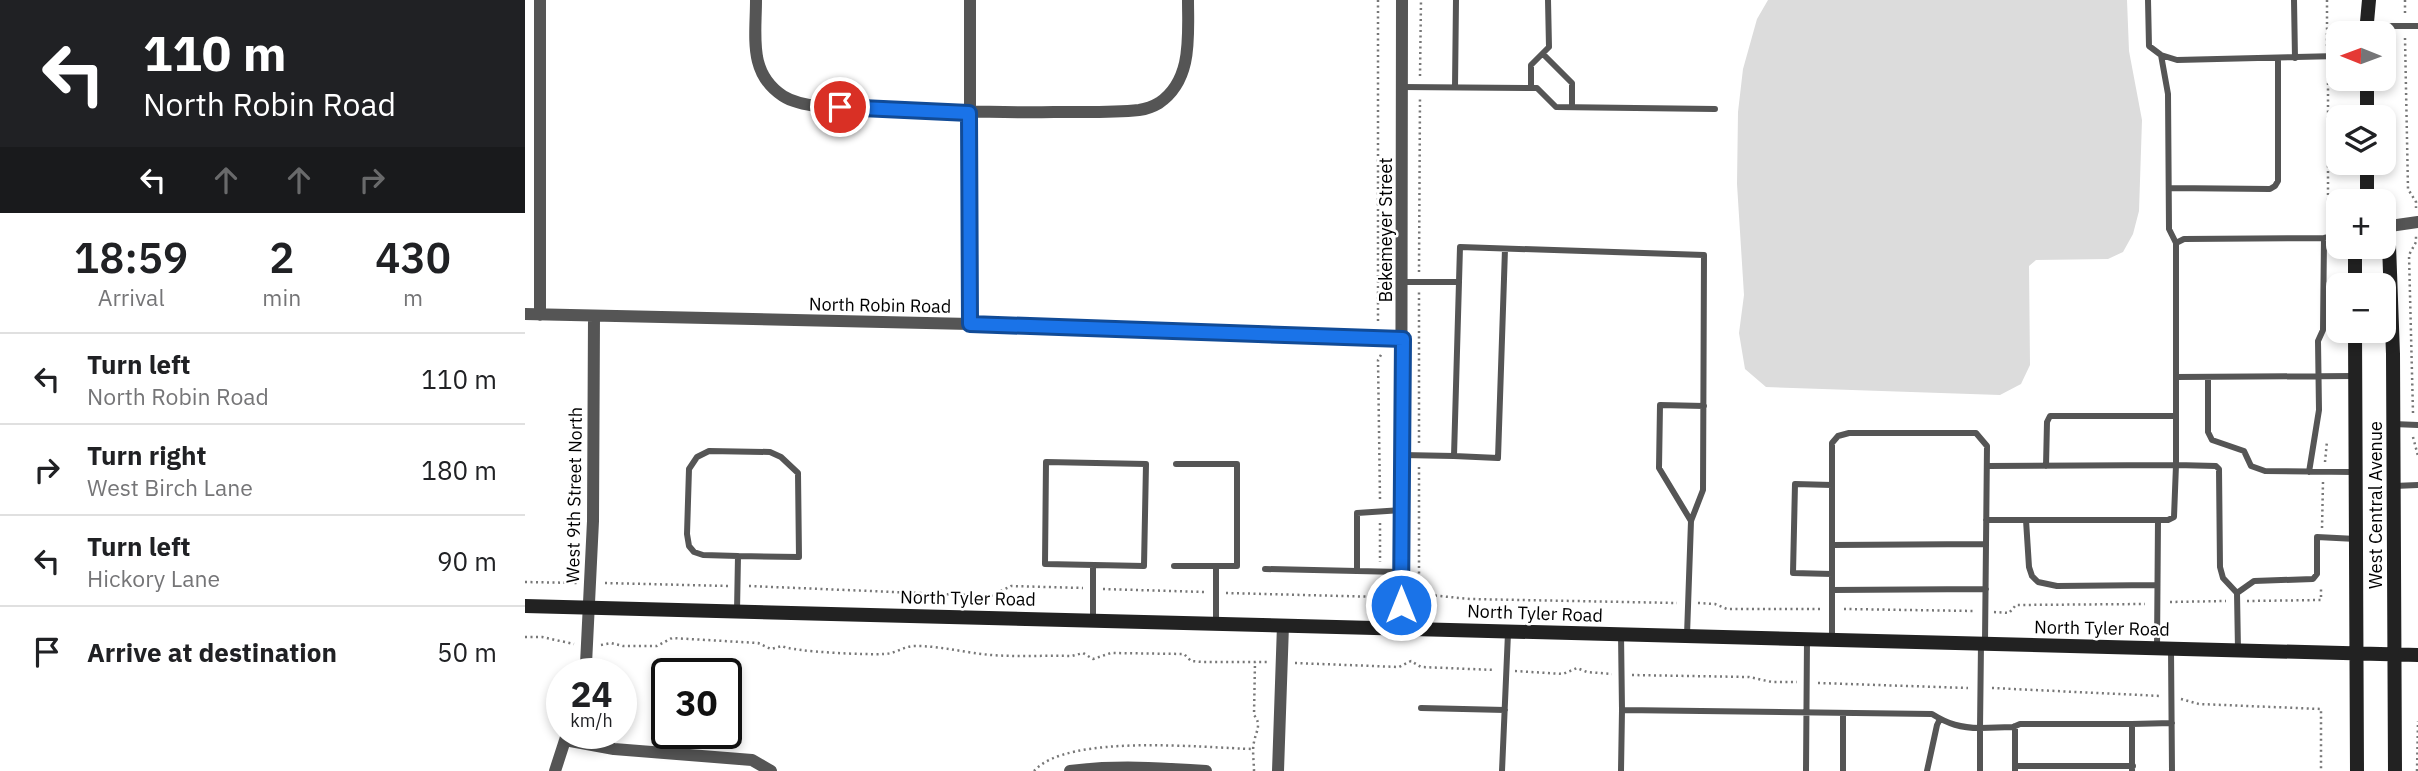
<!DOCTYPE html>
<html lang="en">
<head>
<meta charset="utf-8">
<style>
  body { margin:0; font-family:"IBM Plex Sans",sans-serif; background:#f2f2f2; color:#202124; height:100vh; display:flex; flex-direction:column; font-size:26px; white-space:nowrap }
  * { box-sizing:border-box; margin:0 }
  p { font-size:23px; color:#757577 }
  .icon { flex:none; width:38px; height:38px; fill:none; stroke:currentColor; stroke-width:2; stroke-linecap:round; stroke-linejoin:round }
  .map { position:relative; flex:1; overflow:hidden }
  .details { display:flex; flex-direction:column; background:#fff; width:525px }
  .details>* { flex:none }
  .top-card { background:#202124; color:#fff; overflow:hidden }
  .needle { width:46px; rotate:271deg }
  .tools { position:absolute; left:1801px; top:21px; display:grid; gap:14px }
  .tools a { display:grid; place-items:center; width:70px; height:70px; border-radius:14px; background:#fff; box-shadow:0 4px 10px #0003; font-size:35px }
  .speed { position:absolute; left:21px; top:658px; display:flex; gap:14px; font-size:35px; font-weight:700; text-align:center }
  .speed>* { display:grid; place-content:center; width:91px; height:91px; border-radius:50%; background:#fff; box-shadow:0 4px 10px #0003; line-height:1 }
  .speed small { font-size:18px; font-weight:400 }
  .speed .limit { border:4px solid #111; border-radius:10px; background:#fff; color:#111 }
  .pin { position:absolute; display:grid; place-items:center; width:60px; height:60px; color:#fff; margin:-30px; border:4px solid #fff; border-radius:50%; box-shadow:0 2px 7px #0007 }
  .me { position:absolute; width:77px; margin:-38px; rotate:0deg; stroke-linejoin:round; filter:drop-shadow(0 0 5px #0008) }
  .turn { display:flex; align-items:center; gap:24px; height:147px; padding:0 28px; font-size:32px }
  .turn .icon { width:91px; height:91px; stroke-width:2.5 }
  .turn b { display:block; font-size:49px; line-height:60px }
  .lanes { display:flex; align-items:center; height:66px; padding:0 28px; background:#0003; justify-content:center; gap:35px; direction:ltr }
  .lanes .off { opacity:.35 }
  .eta { display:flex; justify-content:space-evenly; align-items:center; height:119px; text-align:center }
  .eta b { font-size:42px; font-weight:600; line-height:49px }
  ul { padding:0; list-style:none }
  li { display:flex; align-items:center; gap:21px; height:91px; padding:0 28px; border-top:2px solid #e0e0e0 }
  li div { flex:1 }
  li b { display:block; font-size:26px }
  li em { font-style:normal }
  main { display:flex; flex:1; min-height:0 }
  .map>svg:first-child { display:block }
  .green { fill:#dcdcdc }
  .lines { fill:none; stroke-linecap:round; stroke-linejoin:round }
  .path { stroke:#777; stroke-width:2.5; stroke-dasharray:2 3.5; stroke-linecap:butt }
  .lane { stroke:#555; stroke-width:6 }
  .street { stroke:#555; stroke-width:12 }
  .secondary { stroke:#222; stroke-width:14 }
  .route-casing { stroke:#114b97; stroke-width:18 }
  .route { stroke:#1a73e8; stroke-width:12 }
  .labels { text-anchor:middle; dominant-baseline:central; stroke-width:5; stroke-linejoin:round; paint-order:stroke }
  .street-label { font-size:18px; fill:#000; stroke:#fff }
</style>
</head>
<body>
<main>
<section class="details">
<div class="top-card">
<div class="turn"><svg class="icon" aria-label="left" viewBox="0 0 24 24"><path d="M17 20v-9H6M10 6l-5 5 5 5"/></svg><div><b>110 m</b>North Robin Road</div></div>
<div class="lanes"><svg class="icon" aria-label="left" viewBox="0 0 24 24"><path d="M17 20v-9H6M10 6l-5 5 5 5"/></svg><svg class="icon off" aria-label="ahead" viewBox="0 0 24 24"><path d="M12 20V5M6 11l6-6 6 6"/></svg><svg class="icon off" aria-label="ahead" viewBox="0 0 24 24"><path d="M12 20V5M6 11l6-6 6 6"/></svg><svg class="icon off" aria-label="right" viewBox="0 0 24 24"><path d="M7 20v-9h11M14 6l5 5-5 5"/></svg></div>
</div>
<div class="eta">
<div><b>18:59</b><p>Arrival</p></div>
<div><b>2</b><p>min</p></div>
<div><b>430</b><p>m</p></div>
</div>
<ul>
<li><svg class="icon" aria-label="left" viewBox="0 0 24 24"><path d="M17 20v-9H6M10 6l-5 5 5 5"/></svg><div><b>Turn left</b><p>North Robin Road</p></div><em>110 m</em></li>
<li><svg class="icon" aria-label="right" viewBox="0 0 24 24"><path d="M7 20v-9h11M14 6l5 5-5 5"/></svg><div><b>Turn right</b><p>West Birch Lane</p></div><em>180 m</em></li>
<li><svg class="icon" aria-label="left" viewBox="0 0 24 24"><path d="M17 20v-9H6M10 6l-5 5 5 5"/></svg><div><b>Turn left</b><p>Hickory Lane</p></div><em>90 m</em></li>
<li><svg class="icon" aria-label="arrive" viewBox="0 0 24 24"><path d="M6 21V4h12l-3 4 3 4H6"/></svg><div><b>Arrive at destination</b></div><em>50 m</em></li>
</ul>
</section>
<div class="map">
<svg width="1893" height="771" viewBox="0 0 1893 771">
  <rect width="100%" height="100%" fill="#fff"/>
  <path class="green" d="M 1243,0 L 1602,0 L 1604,51 L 1617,120 L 1614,211 L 1608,234 L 1598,252 L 1583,259 L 1511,260 L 1504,266 L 1505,365 L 1496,384 L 1475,395 L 1241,387 L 1220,369 L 1214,333 L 1219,295 L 1212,184 L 1213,112 L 1218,69 L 1232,19 Z"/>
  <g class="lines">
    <path class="path" d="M 853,0 L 853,321 L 855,323
      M 1802,0 L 1802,46
      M 1880,0 L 1880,14
      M 1880,38 L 1883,189 L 1891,202 L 1891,208
      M 895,76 L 896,0
      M 1803,228 L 1803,66
      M 894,272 L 895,96
      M 1888,413 L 1884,255 L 1891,242 L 1891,236
      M 1888,437 L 1893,456
      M 894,443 L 894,292
      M 1800,462 L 1802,441
      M 894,467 L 894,594 L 945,599 L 1152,603
      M 855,499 L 853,360 L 857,353
      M 855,523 L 855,562
      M 1797,528 L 1798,482
      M 0,582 L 53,583
      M 80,583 L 203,586
      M 856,583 L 856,597
      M 224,586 L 466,596 L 486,586 L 558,588
      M 578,589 L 680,592
      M 701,593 L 856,597 L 861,601
      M 1722,601 L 1796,600 L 1796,587
      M 1645,602 L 1701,601
      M 1173,603 L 1190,604 L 1202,609 L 1295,609
      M 1319,609 L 1449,611
      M 1469,612 L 1484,613 L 1491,605 L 1620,604
      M 0,637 L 17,637 L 49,644
      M 76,645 L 86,643 L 98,646 L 132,646 L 147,638 L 233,643 L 246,649 L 257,646 C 268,652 343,655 359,654 C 370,654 379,646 390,646 C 411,646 429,650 449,653 C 481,658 515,655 547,656 L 558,653 L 568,659 L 586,653 L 659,654 L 666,661 L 678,662 L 742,662
      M 770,663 L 874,667 L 886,661 L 896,667 L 970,670
      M 990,671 L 1038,674 L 1052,668 L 1062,672 L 1087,674
      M 1107,675 L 1224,677 L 1247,682 L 1272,682
      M 1293,683 L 1443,688
      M 1467,688 L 1636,696
      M 1656,699 L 1674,704 L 1796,709 L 1796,771
      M 509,771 C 543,733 679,748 729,749
      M 729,771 C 729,762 727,750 729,742 C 731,731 737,725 729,715 L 730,662
      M 1892,771 L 1893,721"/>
    <path class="lane" d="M 1623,0 L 1624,46 L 1636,55 L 1652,60 L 1813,56
      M 1769,0 L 1770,58
      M 1843,26 L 1893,26
      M 1018,54 L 1047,83 L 1047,107
      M 1636,55 L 1643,94 L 1644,229 L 1651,243
      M 877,87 L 1006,88 L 1006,65 L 1024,47 L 1023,0
      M 930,87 L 931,0
      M 1006,88 L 1012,88 L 1031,107 L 1190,109
      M 1644,188 L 1745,189 L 1750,186 L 1753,181 L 1753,58
      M 878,282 L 934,282
      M 1651,377 L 1829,376
      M 1683,377 L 1683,432 L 1687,440 L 1719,451 L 1726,466 L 1740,471 L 1829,472
      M 1868,424 L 1893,425
      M 877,455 L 929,456 L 935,247 L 1179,255 L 1178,490 L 1166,521 L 1162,635
      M 929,456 L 973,458 L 980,249
      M 521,462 L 621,464 L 619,566 L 520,564 Z
      M 651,464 L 712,464 L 712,566 L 691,566 L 691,624
      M 1521,466 L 1522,422 L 1525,416 L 1651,416
      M 1784,472 L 1794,410 L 1793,341 L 1798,330 L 1799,238
      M 1307,485 L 1270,484 L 1268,573 L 1307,574
      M 1869,486 L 1893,485
      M 1461,520 L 1643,520 L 1649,517 L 1651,465 L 1462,466
      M 1501,520 L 1504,567 L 1507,576 L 1513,582 L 1532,586 L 1632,585
      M 1166,521 L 1134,468 L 1135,405 L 1179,406
      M 1307,545 L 1461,544
      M 649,566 L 691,566
      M 740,569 L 832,571 L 832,513 L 877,510
      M 832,571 L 875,572
      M 1307,590 L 1461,589
      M 1712,593 L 1729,581 L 1788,579 L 1792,574 L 1792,537 L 1831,539
      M 212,611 L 213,556 L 178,555 L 169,552 L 164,546 L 162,534 L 164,469 L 172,457 L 184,451 L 245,452 L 256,457 L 273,473 L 274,557 L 213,556
      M 568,619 L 568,565
      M 1096,634 L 1097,710 L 1407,714 C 1423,724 1436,728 1455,728 L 1456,644
      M 1307,639 L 1307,443 L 1313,436 L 1324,433 L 1451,433 L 1462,446 L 1460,642
      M 1632,648 L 1633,520
      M 1646,650 L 1647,771
      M 1713,650 L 1712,593 L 1698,578 L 1695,567 L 1694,469 L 1691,466 L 1651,465 L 1651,243 L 1659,239 L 1799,238 L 1813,235
      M 896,708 L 980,710
      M 1607,724 L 1647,723
      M 1490,766 L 1608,766
      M 977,771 L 983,633
      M 1096,771 L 1097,710
      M 1281,771 L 1282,640
      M 1318,771 L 1318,714
      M 1402,771 L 1412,725 L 1415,719
      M 1455,771 L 1455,728 L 1488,727 L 1495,724 L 1607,724 L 1607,771
      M 1490,771 L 1490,726"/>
    <path class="street" d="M 231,0 C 231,37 223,73 258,96 C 280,110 327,108 353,109 C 412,111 470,113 529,112 C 557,112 586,113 614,110 C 621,109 629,106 634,103 C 668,80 663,36 663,0
      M 445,0 L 445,324
      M 1858,227 L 1893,222
      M 0,314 L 445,324 L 878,339
      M 15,315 L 15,0
      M 876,628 L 877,0
      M 58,674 L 61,664 L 68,521 L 69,316
      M 40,740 L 89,749 L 227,760 L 246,771
      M 30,771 L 42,734
      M 545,771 C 590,765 636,768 681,771
      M 753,771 L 758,625"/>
    <path class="secondary" d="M 1841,33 L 1844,0
      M 1842,79 L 1842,117
      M 1842,163 L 1842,201
      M 1858,241 L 1864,245 L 1868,354 L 1870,771
      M 1830,285 L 1830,256 L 1834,247
      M 1830,331 L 1832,771
      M 0,606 L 1893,655"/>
  </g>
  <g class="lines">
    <g class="route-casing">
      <path id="route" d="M 315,107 L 444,113 L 445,324 L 878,339 L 876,605"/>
    </g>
    <use href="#route" class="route"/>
  </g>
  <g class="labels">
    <g class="street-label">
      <text transform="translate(860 230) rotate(-90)">Bekemeyer Street</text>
      <text transform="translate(355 305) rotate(1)">North Robin Road</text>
      <text transform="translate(49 495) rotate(-89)">West 9th Street North</text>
      <text transform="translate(1850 505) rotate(-90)">West Central Avenue</text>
      <text transform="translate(443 598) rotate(1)">North Tyler Road</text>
      <text transform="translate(1010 613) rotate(2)">North Tyler Road</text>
      <text transform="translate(1577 628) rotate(1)">North Tyler Road</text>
    </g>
  </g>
</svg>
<div class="tools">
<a><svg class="needle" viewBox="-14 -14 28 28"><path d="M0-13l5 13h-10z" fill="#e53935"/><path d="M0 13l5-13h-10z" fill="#757577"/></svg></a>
<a><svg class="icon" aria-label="layers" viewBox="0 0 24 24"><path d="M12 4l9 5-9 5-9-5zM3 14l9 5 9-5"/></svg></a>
<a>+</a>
<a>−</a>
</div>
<div class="speed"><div>24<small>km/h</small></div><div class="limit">30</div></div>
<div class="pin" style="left:315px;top:107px;background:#d93025"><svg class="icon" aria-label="arrive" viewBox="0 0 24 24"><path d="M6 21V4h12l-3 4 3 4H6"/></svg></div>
<svg class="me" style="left:876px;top:605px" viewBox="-20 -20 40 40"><circle r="17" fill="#1a73e8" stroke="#fff" stroke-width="3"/><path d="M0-11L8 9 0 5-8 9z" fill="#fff"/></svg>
</div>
</main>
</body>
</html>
